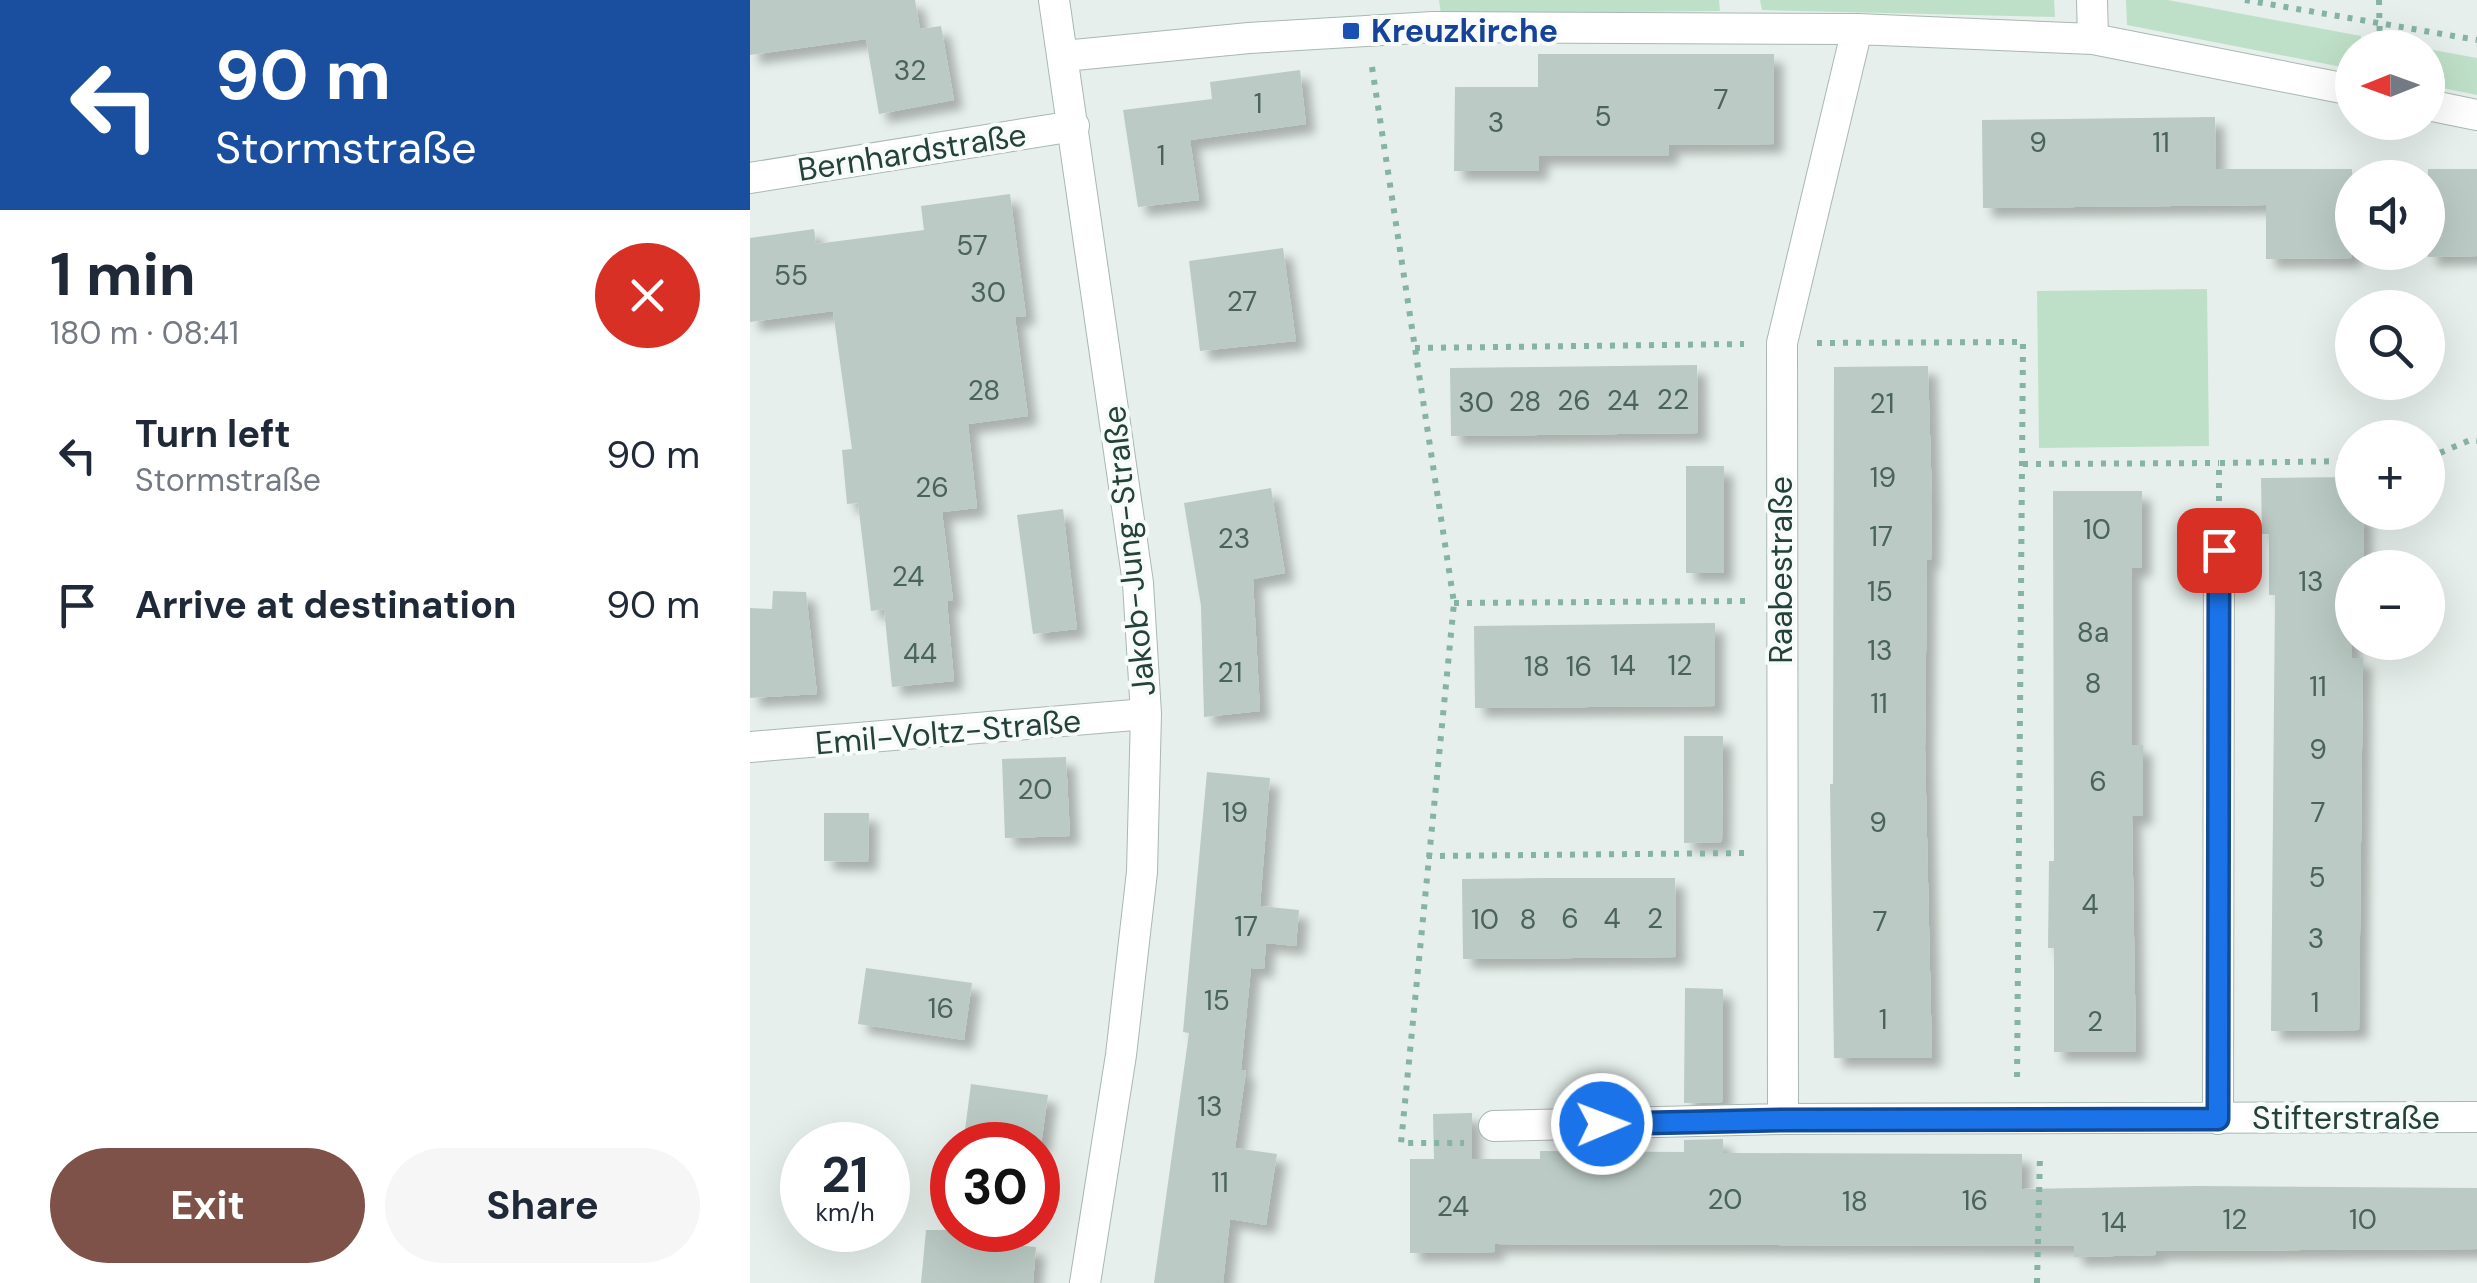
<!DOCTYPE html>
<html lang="en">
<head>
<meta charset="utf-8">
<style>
  body { margin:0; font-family:"DM Sans",sans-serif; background:#f6f6f7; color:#1f2937; height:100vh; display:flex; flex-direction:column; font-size:38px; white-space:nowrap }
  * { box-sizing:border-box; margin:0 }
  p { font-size:32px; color:#747a83 }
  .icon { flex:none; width:55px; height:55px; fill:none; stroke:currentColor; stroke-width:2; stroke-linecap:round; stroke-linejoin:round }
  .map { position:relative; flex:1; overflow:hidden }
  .details { display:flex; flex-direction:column; background:#fff; width:750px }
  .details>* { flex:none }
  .banner { background:#1a4fa0; color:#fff; overflow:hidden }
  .needle { width:65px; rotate:269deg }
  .buttons { position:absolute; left:1585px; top:30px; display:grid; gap:20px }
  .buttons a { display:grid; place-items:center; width:110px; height:110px; border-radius:50%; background:#fff; box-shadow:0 10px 40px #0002; font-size:50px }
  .speed { position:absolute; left:30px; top:1122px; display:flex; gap:20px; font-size:50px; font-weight:700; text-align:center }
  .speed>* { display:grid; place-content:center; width:130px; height:130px; border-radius:50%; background:#fff; box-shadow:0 10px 40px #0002; line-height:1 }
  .speed small { font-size:25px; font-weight:400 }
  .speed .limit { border:15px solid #d22; background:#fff; color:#111 }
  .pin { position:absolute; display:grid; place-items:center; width:85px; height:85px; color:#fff; margin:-42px; border-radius:20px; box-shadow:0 5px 15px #0006 }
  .me { position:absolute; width:110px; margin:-55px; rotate:89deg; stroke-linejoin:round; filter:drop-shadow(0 0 8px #0008) }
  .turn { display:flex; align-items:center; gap:35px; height:210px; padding:0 50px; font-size:45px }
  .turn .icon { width:130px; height:130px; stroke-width:2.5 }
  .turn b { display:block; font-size:70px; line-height:85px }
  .round { display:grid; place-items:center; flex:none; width:105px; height:105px; border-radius:52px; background:#f6f6f7 }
  .overview { display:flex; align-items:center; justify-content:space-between; height:170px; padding:0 50px }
  h1 { font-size:60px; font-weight:700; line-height:75px }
  .button { display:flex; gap:20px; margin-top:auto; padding:20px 50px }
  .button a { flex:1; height:115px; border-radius:60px; background:#7f5249; color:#fff; font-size:40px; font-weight:700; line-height:115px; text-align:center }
  .button a+a { background:#f6f6f7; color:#1f2937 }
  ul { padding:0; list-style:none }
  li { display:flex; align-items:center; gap:30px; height:150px; padding:0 50px }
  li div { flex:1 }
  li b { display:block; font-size:38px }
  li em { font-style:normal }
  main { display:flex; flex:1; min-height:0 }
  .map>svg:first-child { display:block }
  .green { fill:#bfe0c8 }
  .building { fill:#bbcac4; filter:url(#shadow) }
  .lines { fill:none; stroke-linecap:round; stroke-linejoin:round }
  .minor-casing { stroke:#a8b8b2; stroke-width:32 }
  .path { stroke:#86b3a5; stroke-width:6; stroke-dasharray:5 8; stroke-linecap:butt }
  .minor { stroke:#fff; stroke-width:30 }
  .route-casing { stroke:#114b97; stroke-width:25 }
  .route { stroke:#1a73e8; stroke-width:18 }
  .transit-dot { fill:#1a4fb4; stroke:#f7fbf9; stroke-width:4 }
  .labels { text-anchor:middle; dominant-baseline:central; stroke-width:8; stroke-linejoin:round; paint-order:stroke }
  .number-label { font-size:28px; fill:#4a645c }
  .transit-label { font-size:32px; font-weight:bold; fill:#164399; stroke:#f7fbf9; text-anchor:start }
  .street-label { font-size:32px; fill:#24423a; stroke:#f7fbf9 }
</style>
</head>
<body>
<main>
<section class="details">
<div class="banner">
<div class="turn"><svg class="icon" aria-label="left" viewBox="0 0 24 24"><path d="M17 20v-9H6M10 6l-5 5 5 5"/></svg><div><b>90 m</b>Stormstraße</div></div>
</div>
<div class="overview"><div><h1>1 min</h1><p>180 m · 08:41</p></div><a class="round" style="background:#d93025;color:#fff"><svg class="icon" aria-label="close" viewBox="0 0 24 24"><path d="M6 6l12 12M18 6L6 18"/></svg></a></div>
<ul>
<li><svg class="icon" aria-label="left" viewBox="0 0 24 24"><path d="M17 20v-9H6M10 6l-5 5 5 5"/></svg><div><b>Turn left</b><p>Stormstraße</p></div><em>90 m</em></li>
<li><svg class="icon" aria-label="arrive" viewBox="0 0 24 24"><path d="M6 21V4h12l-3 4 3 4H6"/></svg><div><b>Arrive at destination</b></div><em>90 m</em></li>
</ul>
<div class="button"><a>Exit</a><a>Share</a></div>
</section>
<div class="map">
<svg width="1727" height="1283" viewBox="0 0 1727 1283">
  <defs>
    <filter id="shadow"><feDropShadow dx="9" dy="9" stdDeviation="5" flood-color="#0004"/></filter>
  </defs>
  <rect width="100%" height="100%" fill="#e6efeb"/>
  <path class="green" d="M 689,0 L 969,0 L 970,11 L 691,14 Z
    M 1010,0 L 1304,0 L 1305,17 L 1012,10 Z
    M 1376,0 L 1418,0 L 1611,36 L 1611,47 L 1602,48 L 1602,69 L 1377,25 Z
    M 1678,49 L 1727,58 L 1727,95 L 1678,85 Z
    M 1457,289 L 1459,446 L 1289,448 L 1287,291 Z"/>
  <path class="building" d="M 0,0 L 165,0 L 170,29 L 191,26 L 204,100 L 129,114 L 116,39 L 0,55 Z
    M 788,54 L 1024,54 L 1024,144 L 919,145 L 919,156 L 789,156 L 789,171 L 704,171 L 705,87 L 788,87 Z
    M 550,70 L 556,124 L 440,140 L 449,200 L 388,207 L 373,110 L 462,99 L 460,82 Z
    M 1465,117 L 1466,169 L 1602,169 L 1602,258 L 1516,259 L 1516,205 L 1233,208 L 1232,120 Z
    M 1678,169 L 1727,169 L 1727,256 L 1678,257 Z
    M 260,194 L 276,316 L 265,317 L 278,416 L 218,424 L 227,508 L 192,512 L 203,600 L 197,601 L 204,681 L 142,687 L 134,609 L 121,611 L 108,503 L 97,504 L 92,450 L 102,449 L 83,311 L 0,322 L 0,238 L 64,229 L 66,244 L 174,230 L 171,206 Z
    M 533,248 L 546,341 L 450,351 L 439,261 Z
    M 947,365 L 948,433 L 701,436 L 700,368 Z
    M 1178,366 L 1182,501 L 1181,560 L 1177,560 L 1175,748 L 1182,1058 L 1084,1058 L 1080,784 L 1083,784 L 1084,367 Z
    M 936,466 L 974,466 L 974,573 L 936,573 Z
    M 1602,477 L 1602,512 L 1613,512 L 1614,568 L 1602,568 L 1602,658 L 1613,658 L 1609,1030 L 1521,1031 L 1525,595 L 1519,595 L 1519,534 L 1512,534 L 1511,478 Z
    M 521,488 L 535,573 L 503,579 L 510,711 L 454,717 L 451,606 L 434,503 Z
    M 1303,491 L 1392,491 L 1392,568 L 1382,568 L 1382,745 L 1393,745 L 1393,816 L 1382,816 L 1386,1052 L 1304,1052 L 1304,948 L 1298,948 L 1299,861 L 1304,861 Z
    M 313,509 L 327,629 L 283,634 L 267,515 Z
    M 23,591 L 56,592 L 67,694 L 0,698 L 0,608 L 22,609 Z
    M 965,623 L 965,706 L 725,708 L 724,626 Z
    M 934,736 L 973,736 L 972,842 L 934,843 Z
    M 316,757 L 320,836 L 255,838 L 252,759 Z
    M 457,772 L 520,778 L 510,906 L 549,910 L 546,946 L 516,943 L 514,969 L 501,968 L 491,1070 L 496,1071 L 485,1148 L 527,1154 L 516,1225 L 480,1219 L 473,1283 L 404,1283 L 439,1033 L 433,1032 Z
    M 74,813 L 119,813 L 118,862 L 74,861 Z
    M 798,878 L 925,878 L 926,957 L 713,959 L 712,879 Z
    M 116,968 L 222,983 L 214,1040 L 108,1024 Z
    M 935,988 L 973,989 L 973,1102 L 934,1103 Z
    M 221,1084 L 298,1095 L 291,1145 L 213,1145 Z
    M 722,1113 L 722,1159 L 790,1159 L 790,1151 L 934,1152 L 934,1140 L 973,1139 L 973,1153 L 1272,1154 L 1272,1189 L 1446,1186 L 1727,1188 L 1727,1249 L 1405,1251 L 1406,1255 L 1324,1257 L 1324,1246 L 745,1244 L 745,1252 L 660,1253 L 660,1159 L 684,1159 L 683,1114 Z
    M 176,1230 L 216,1230 L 215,1241 L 286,1247 L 283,1283 L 171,1283 Z"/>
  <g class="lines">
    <g class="minor-casing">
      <path id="minor" d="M 304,0 L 388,583 L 396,714 L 392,872 L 371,1055 L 335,1283
        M 1342,0 L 1343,39
        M 314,56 L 499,38 L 683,27 L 1107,29 L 1343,39 L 1602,90
        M 1678,105 L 1727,115
        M 0,178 L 324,126
        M 0,747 L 396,714
        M 1033,1119 L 1032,343 L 1107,29
        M 1468,1119 L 1469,550
        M 744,1126 L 1033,1119 L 1727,1117"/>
    </g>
    <path class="path" d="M 1495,0 L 1727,40
      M 1629,0 L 1630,48
      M 622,67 L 704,603 L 651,1143 L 714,1143
      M 1067,343 L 1273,342 L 1267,1083
      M 665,348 L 994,344
      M 1678,458 L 1720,440 L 1727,441
      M 1273,464 L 1469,463
      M 1469,514 L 1469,463 L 1602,461
      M 704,603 L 998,601
      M 677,856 L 996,853
      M 1287,1283 L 1290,1154"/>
    <use href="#minor" class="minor"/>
  </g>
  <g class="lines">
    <g class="route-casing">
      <path id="route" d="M 852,1124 L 1033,1120 L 1468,1119 L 1469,550"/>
    </g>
    <use href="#route" class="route"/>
  </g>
  <rect class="transit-dot" x="591" y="21" width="20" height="20" rx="5"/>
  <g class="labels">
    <g class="number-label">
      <text x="160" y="70">32</text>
      <text x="971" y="99">7</text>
      <text x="508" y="103">1</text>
      <text x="853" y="116">5</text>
      <text x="746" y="122">3</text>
      <text x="1288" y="142">9</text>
      <text x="1411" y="142">11</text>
      <text x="411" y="155">1</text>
      <text x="222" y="245">57</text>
      <text x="41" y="275">55</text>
      <text x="238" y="292">30</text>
      <text x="492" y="301">27</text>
      <text x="234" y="390">28</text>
      <text x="923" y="399">22</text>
      <text x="824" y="400">26</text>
      <text x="873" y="400">24</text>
      <text x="775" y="401">28</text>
      <text x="726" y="402">30</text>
      <text x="1132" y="403">21</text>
      <text x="1133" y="477">19</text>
      <text x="182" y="487">26</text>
      <text x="1347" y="529">10</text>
      <text x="1131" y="536">17</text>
      <text x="484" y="538">23</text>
      <text x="158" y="576">24</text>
      <text x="1561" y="581">13</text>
      <text x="1130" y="591">15</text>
      <text x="1343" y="632">8a</text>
      <text x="1130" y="650">13</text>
      <text x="170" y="653">44</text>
      <text x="873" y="665">14</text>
      <text x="930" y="665">12</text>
      <text x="787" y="666">18</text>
      <text x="829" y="666">16</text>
      <text x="480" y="672">21</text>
      <text x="1343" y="683">8</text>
      <text x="1568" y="686">11</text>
      <text x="1129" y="703">11</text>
      <text x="1568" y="749">9</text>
      <text x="1348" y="781">6</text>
      <text x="285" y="789">20</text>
      <text x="485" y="812">19</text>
      <text x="1568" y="812">7</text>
      <text x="1128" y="822">9</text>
      <text x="1567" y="877">5</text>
      <text x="1340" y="904">4</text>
      <text x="820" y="918">6</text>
      <text x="862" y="918">4</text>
      <text x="905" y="918">2</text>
      <text x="735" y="919">10</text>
      <text x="778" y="919">8</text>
      <text x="1130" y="921">7</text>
      <text x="496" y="926">17</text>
      <text x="1566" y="938">3</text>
      <text x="467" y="1000">15</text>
      <text x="1565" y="1002">1</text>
      <text x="191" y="1008">16</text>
      <text x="1133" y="1019">1</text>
      <text x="1345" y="1021">2</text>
      <text x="460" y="1106">13</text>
      <text x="470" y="1182">11</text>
      <text x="975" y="1199">20</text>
      <text x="1225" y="1200">16</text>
      <text x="1105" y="1201">18</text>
      <text x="703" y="1206">24</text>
      <text x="1485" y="1219">12</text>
      <text x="1613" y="1219">10</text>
      <text x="1364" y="1222">14</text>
    </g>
    <g class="transit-label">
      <text x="621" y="31">Kreuzkirche</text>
    </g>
    <g class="street-label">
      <text transform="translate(162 152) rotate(-9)">Bernhardstraße</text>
      <text transform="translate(379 551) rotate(-96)">Jakob-Jung-Straße</text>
      <text transform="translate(1031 570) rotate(-90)">Raabestraße</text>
      <text transform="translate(198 732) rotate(-5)">Emil-Voltz-Straße</text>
      <text x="1596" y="1118">Stifterstraße</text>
    </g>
  </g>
</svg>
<div class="buttons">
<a><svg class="needle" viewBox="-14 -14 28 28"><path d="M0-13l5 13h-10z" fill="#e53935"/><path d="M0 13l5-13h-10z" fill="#747a83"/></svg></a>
<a><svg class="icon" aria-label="sound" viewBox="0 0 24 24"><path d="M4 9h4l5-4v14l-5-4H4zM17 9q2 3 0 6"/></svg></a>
<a><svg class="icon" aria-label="search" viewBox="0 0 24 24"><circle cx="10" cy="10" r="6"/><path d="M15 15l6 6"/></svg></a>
<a>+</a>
<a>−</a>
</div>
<div class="speed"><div>21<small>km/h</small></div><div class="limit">30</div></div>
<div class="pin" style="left:1469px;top:550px;background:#d93025"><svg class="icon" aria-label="arrive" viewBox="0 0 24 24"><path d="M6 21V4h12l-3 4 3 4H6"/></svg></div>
<svg class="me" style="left:852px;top:1124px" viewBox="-20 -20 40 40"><circle r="17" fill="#1a73e8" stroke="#fff" stroke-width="3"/><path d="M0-11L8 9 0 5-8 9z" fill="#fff"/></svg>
</div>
</main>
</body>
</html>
